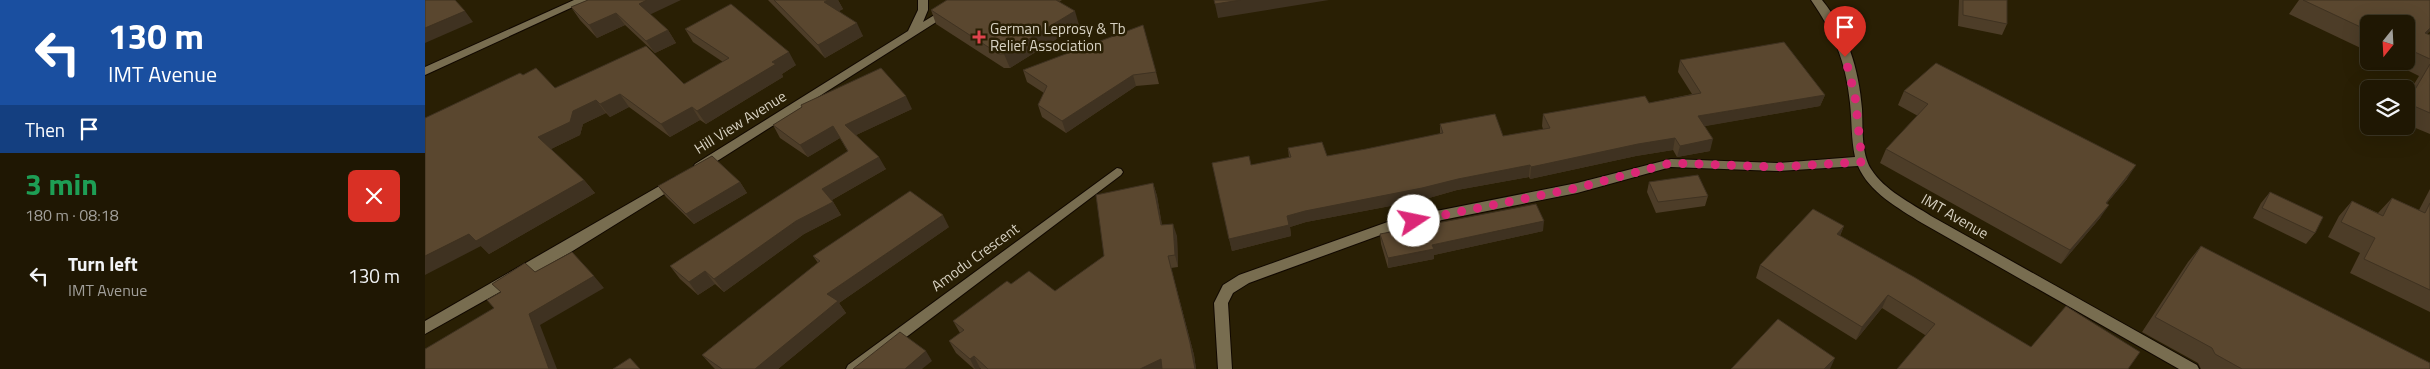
<!DOCTYPE html>
<html lang="en">
<head>
<meta charset="utf-8">
<style>
  body { margin:0; font-family:"Titillium Web",sans-serif; background:#27200d; color:#f1f3f6; height:100vh; display:flex; flex-direction:column; font-size:19px; white-space:nowrap }
  * { box-sizing:border-box; margin:0 }
  p { font-size:16px; color:#a19f9a }
  .icon { flex:none; width:28px; height:28px; fill:none; stroke:currentColor; stroke-width:2; stroke-linecap:round; stroke-linejoin:round }
  .map { position:relative; flex:1; overflow:hidden }
  .side { display:flex; flex-direction:column; background:#1f1703; width:425px }
  .side>* { flex:none }
  .banner { background:#1a4fa0; color:#fff; overflow:hidden }
  .needle { width:32px; rotate:198deg }
  .fabs { position:absolute; left:1935px; top:15px; display:grid; gap:10px }
  .fabs a { display:grid; place-items:center; width:55px; height:55px; border-radius:8px; background:#1f1703; box-shadow:0 5px 20px #0002,0 0 0 1px #3c3625; font-size:25px }
  .pin { position:absolute; display:grid; place-items:center; width:42px; height:42px; color:#fff; margin:-51px -21px; border-radius:50% 50% 50% 0; rotate:-45deg; box-shadow:0 0 5px #0007 }
  .pin .icon { rotate:45deg }
  .me { position:absolute; width:55px; margin:-28px; rotate:79deg; stroke-linejoin:round; filter:drop-shadow(0 0 4px #0008) }
  .turn { display:flex; align-items:center; gap:18px; height:105px; padding:0 25px; font-size:22px }
  .turn .icon { width:65px; height:65px; stroke-width:2.5 }
  .turn b { display:block; font-size:35px; line-height:42px }
  .then { display:flex; align-items:center; height:48px; padding:0 25px; background:#0003; gap:10px; font-size:19px }
  .round { display:grid; place-items:center; flex:none; width:52px; height:52px; border-radius:8px; background:#27200d }
  .overview { display:flex; align-items:center; justify-content:space-between; height:85px; padding:0 25px }
  h1 { font-size:30px; font-weight:700; line-height:38px; color:#1e9e55 }
  ul { padding:0; list-style:none }
  li { display:flex; align-items:center; gap:15px; height:75px; padding:0 25px }
  li div { flex:1 }
  li b { display:block; font-size:19px }
  li em { font-style:normal }
  main { display:flex; flex:1; min-height:0 }
  .map>svg:first-child { display:block }
  .lines { fill:none; stroke-linecap:round; stroke-linejoin:round }
  .minor-casing { stroke:#110800; stroke-width:2 }
  .minor { fill:#786d50; fill-rule:evenodd }
  .wall { fill:#4d3d28 }
  .shaded-wall { fill:#3f3221 }
  .building { fill:#5a472f; stroke:#3f3221 }
  .route { stroke:#db2777; stroke-width:9; stroke-dasharray:0 16.2 }
  .health-dot { fill:#e0444e; stroke:#291f04; stroke-width:2 }
  .labels { text-anchor:middle; dominant-baseline:central; stroke-width:5; stroke-linejoin:round; paint-order:stroke }
  .poi-label { font-size:15px; fill:#d7d1c2; stroke:#291f04; text-anchor:start }
  .street-label { font-size:15px; fill:#d7d1c2; stroke:#291f04 }
</style>
</head>
<body>
<main>
<section class="side">
<div class="banner">
<div class="turn"><svg class="icon" aria-label="left" viewBox="0 0 24 24"><path d="M17 20v-9H6M10 6l-5 5 5 5"/></svg><div><b>130 m</b>IMT Avenue</div></div>
<div class="then">Then<svg class="icon" aria-label="arrive" viewBox="0 0 24 24"><path d="M6 21V4h12l-3 4 3 4H6"/></svg></div>
</div>
<div class="overview"><div><h1>3 min</h1><p>180 m · 08:18</p></div><a class="round" style="background:#d93025;color:#fff"><svg class="icon" aria-label="close" viewBox="0 0 24 24"><path d="M6 6l12 12M18 6L6 18"/></svg></a></div>
<ul>
<li><svg class="icon" aria-label="left" viewBox="0 0 24 24"><path d="M17 20v-9H6M10 6l-5 5 5 5"/></svg><div><b>Turn left</b><p>IMT Avenue</p></div><em>130 m</em></li>
</ul>
</section>
<div class="map">
<svg width="2005" height="369" viewBox="0 0 2005 369">
  <rect width="100%" height="100%" fill="#291f04"/>
  <g class="lines">
    <g class="minor-casing">
      <path id="minor" d="M 149,0 L 163,0 L 0,75 L 0,67 Z
        M 493,0 L 503,0 L 503,10 L 498,22 L 534,0 L 546,0 L 278,170 L 270,170 L 268,167 L 270,164 L 483,31 L 493,10 Z
        M 1386,0 L 1397,0 C 1422,30 1434,70 1437,109 C 1438,127 1436,153 1446,169 C 1459,190 1486,203 1506,216 L 1772,365 L 1774,369 L 1754,369 L 1497,223 C 1473,208 1444,192 1433,166 L 1352,171 L 1246,167 L 1152,193 L 972,229 L 824,283 L 808,293 L 803,303 L 807,369 L 793,369 L 789,303 L 798,285 L 814,275 L 971,219 L 1152,183 L 1246,159 L 1352,163 L 1430,157 C 1426,139 1427,121 1425,103 C 1421,62 1409,33 1386,0 Z
        M 692,168 L 696,169 L 698,172 L 696,175 L 439,369 L 421,369 L 423,365 Z
        M 250,177 L 256,182 L 254,185 L 146,252 L 0,334 L 0,321 Z"/>
    </g>
    <use href="#minor" class="minor"/>
  </g>
  <path class="wall" d="M 343,0 L 413,0 L 418,9 L 414,11 L 438,36 L 400,58 Z
    M 637,0 L 634,2 L 654,25 L 585,68 L 579,68 L 511,24 L 506,10 Z
    M 1534,0 L 1582,0 L 1582,24 L 1577,35 L 1533,26 Z
    M 1874,0 L 2005,0 L 2005,31 L 2002,34 L 2005,35 L 2005,134 L 1981,124 L 1981,97 L 1994,76 L 1964,61 L 1981,61 L 1981,24 L 1944,24 L 1944,52 L 1864,14 Z
    M 146,7 L 225,14 L 243,30 L 251,43 L 230,53 L 200,25 L 172,38 L 155,20 Z
    M 260,29 L 371,65 L 357,74 L 358,77 L 281,124 L 275,120 L 245,137 L 204,107 L 185,117 L 181,113 L 158,124 L 155,135 L 126,149 L 159,180 L 170,193 L 64,254 L 56,246 L 98,75 L 130,88 L 259,84 L 298,62 L 268,42 Z
    M 1255,60 L 1400,95 L 1395,106 L 1279,126 L 1285,151 L 1252,157 L 1248,150 L 1211,156 L 1105,179 L 1104,177 L 1032,190 L 997,200 L 881,222 L 865,227 L 866,236 L 807,251 L 787,163 L 826,165 L 864,158 L 863,148 L 902,156 L 941,149 L 1015,134 L 1015,124 L 1078,136 L 1118,129 L 1117,126 L 1118,114 L 1224,103 L 1267,94 L 1253,72 Z
    M 598,70 L 731,72 L 734,84 L 711,86 L 641,133 L 617,117 L 613,105 L 619,93 L 602,82 Z
    M 1479,91 L 1702,179 L 1682,203 L 1675,218 L 1636,264 L 1455,163 L 1461,149 L 1493,116 L 1473,105 Z
    M 487,109 L 431,135 L 461,169 L 407,200 L 416,215 L 379,234 L 299,292 L 290,284 L 273,295 L 255,279 L 245,266 L 423,152 L 415,138 L 383,157 L 355,138 L 348,125 Z
    M 315,182 L 322,193 L 269,224 L 241,197 L 233,186 Z
    M 1224,182 L 1283,196 L 1280,206 L 1231,213 L 1222,192 Z
    M 728,183 L 732,196 L 737,225 L 752,236 L 753,267 L 746,268 L 769,355 L 771,369 L 556,369 L 555,368 L 554,369 L 549,369 L 531,353 L 524,341 L 535,333 L 528,321 L 586,284 L 630,291 L 679,256 Z
    M 2005,189 L 2005,312 L 1925,273 L 1935,253 L 1903,237 L 1914,216 L 1927,201 L 1953,213 L 1967,198 L 1994,210 Z
    M 1845,192 L 1890,233 L 1881,244 L 1828,218 L 1836,203 Z
    M 1419,226 L 1415,236 L 1606,347 L 1703,369 L 1500,335 L 1457,308 L 1431,340 L 1331,278 L 1335,265 Z
    M 524,227 L 414,303 L 421,313 L 353,369 L 290,369 L 287,366 L 277,355 L 393,263 L 388,256 Z
    M 1118,231 L 1009,255 L 1009,259 L 963,268 L 956,244 L 955,234 Z
    M 1776,246 L 2005,369 L 1776,369 L 1773,363 L 1717,332 L 1763,262 Z"/>
  <path class="shaded-wall" d="M 222,0 L 256,0 L 222,16 L 214,4 Z
    M 403,0 L 413,0 L 418,9 L 406,15 L 399,2 Z
    M 816,0 L 904,0 L 793,18 L 790,4 Z
    M 40,11 L 48,22 L 0,43 L 0,28 Z
    M 650,11 L 654,25 L 585,68 L 579,54 Z
    M 191,13 L 200,25 L 172,38 L 164,25 Z
    M 432,23 L 438,36 L 400,58 L 393,45 Z
    M 2005,28 L 2005,31 L 1987,48 L 2000,33 Z
    M 243,30 L 251,43 L 230,53 L 221,41 Z
    M 364,52 L 371,65 L 357,74 L 358,77 L 281,124 L 272,111 L 347,62 Z
    M 708,75 L 711,86 L 641,133 L 637,121 Z
    M 195,94 L 204,107 L 185,117 L 175,104 Z
    M 1400,95 L 1395,106 L 1270,128 L 1273,116 Z
    M 481,96 L 487,109 L 427,137 L 420,125 Z
    M 171,100 L 181,113 L 158,124 L 155,135 L 124,150 L 113,137 L 148,111 Z
    M 267,107 L 275,120 L 245,137 L 236,124 Z
    M 408,126 L 415,138 L 383,157 L 375,145 Z
    M 1250,138 L 1248,150 L 1211,156 L 1105,179 L 1106,167 L 1213,144 Z
    M 1288,139 L 1285,151 L 1252,157 L 1255,146 Z
    M 454,157 L 461,169 L 405,201 L 397,189 Z
    M 1105,165 L 1104,177 L 1032,190 L 997,200 L 881,222 L 865,227 L 866,236 L 807,251 L 804,239 L 862,216 L 880,211 L 1033,179 Z
    M 1711,165 L 1702,179 L 1671,216 L 1681,203 Z
    M 159,180 L 170,193 L 64,254 L 56,246 L 0,275 L 0,256 L 44,234 Z
    M 315,182 L 322,193 L 269,224 L 261,214 Z
    M 728,183 L 732,196 L 739,238 L 736,225 Z
    M 408,202 L 416,215 L 379,234 L 299,292 L 289,279 L 371,221 Z
    M 1684,205 L 1675,218 L 1636,264 L 1645,250 Z
    M 518,215 L 524,227 L 414,303 L 421,313 L 353,369 L 330,369 L 402,294 Z
    M 1119,221 L 1118,231 L 1009,255 L 1009,259 L 963,268 L 963,258 L 1007,245 Z
    M 748,224 L 752,236 L 753,267 L 750,255 Z
    M 1419,226 L 1413,239 L 1412,234 Z
    M 746,268 L 769,355 L 771,369 L 770,369 Z
    M 280,271 L 290,284 L 273,295 L 264,282 Z
    M 169,276 L 179,288 L 115,325 L 132,369 L 124,369 L 104,314 Z
    M 1463,295 L 1457,308 L 1431,340 L 1437,327 Z
    M 501,351 L 507,361 L 497,369 L 480,369 Z
    M 549,356 L 555,368 L 554,369 L 550,369 L 545,359 Z
    M 1410,358 L 1405,369 L 1399,369 Z
    M 736,359 L 739,369 L 715,369 Z"/>
  <path class="building" d="M 0,0 L 30,0 L 40,11 L 0,28 Z
    M 163,0 L 222,0 L 214,4 L 243,30 L 221,41 L 191,13 L 164,25 L 146,7 Z
    M 349,0 L 403,0 L 399,2 L 432,23 L 393,45 Z
    M 522,0 L 631,0 L 650,11 L 579,54 L 574,54 L 506,10 Z
    M 789,0 L 816,0 L 790,4 Z
    M 1538,0 L 1582,0 L 1582,24 L 1538,15 Z
    M 1878,0 L 2005,0 L 2005,28 L 2000,33 L 2005,35 L 2005,59 L 1981,48 L 1981,24 L 1944,24 L 1944,31 Z
    M 306,4 L 364,52 L 347,62 L 351,64 L 272,111 L 267,107 L 236,124 L 195,94 L 175,104 L 171,100 L 148,111 L 145,122 L 113,137 L 159,180 L 51,241 L 44,234 L 0,256 L 0,118 L 95,73 L 98,75 L 111,68 L 130,88 L 221,46 L 259,84 L 304,58 L 260,29 Z
    M 718,25 L 731,72 L 708,75 L 637,121 L 613,105 L 622,86 L 598,70 Z
    M 1359,42 L 1400,95 L 1273,116 L 1288,139 L 1255,146 L 1250,138 L 1213,144 L 1106,167 L 1105,165 L 1033,179 L 997,188 L 880,211 L 862,216 L 864,225 L 804,239 L 787,163 L 824,156 L 826,165 L 866,157 L 863,148 L 897,142 L 902,156 L 941,149 L 1018,133 L 1015,124 L 1070,114 L 1078,136 L 1125,128 L 1118,114 L 1220,96 L 1224,103 L 1276,93 L 1255,60 Z
    M 1511,63 L 1711,165 L 1681,203 L 1684,205 L 1645,250 L 1461,149 L 1503,104 L 1479,91 Z
    M 2005,64 L 2005,113 L 1982,103 Z
    M 456,68 L 481,96 L 420,125 L 454,157 L 397,189 L 408,202 L 371,221 L 289,279 L 280,271 L 264,282 L 245,266 L 423,151 L 408,126 L 375,145 L 348,125 L 377,107 L 376,105 Z
    M 287,156 L 315,182 L 261,214 L 233,186 Z
    M 1273,175 L 1283,196 L 1233,202 L 1224,182 Z
    M 728,183 L 736,225 L 748,224 L 750,255 L 743,256 L 765,343 L 770,369 L 737,369 L 736,359 L 715,369 L 563,369 L 549,356 L 545,359 L 524,341 L 539,330 L 528,321 L 582,281 L 586,284 L 604,271 L 630,291 L 679,256 L 671,195 Z
    M 485,191 L 518,215 L 402,294 L 413,301 L 330,369 L 297,369 L 277,355 L 395,261 L 388,256 Z
    M 1845,192 L 1898,217 L 1890,233 L 1837,208 Z
    M 1967,198 L 2000,213 L 2005,203 L 2005,290 L 1939,259 L 1950,238 L 1916,222 L 1927,201 L 1958,216 Z
    M 1111,204 L 1119,221 L 1007,245 L 1009,249 L 963,258 L 955,234 Z
    M 1388,209 L 1419,226 L 1412,234 L 1489,277 L 1606,347 L 1641,306 L 1715,352 L 1703,369 L 1472,369 L 1510,324 L 1463,295 L 1437,327 L 1335,265 Z
    M 1776,246 L 2005,363 L 2005,369 L 1817,369 L 1790,354 L 1787,348 L 1730,317 Z
    M 147,252 L 169,276 L 104,314 L 124,369 L 0,369 L 0,349 L 69,308 L 62,300 L 76,292 L 67,284 L 100,263 L 110,272 Z
    M 1353,319 L 1410,358 L 1399,369 L 1306,369 Z
    M 475,332 L 501,351 L 480,369 L 428,369 Z
    M 205,358 L 215,369 L 188,369 Z"/>
  <g class="lines">
    <path class="route" d="M 989,221 L 1152,188 L 1246,163 L 1352,167 L 1437,162 L 1430,96 L 1420,57"/>
  </g>
  <path class="health-dot" d="M551.5 29.5h5v5h5v5h-5v5h-5v-5h-5v-5h5z"/>
  <g class="labels">
    <g class="poi-label">
      <text x="565" y="28">German Leprosy &amp; Tb<tspan x="565" dy="17">Relief Association</tspan></text>
    </g>
    <g class="street-label">
      <text transform="translate(315 122) rotate(-32)">Hill View Avenue</text>
      <text transform="translate(1530 216) rotate(30)">IMT Avenue</text>
      <text transform="translate(550 257) rotate(-36)">Amodu Crescent</text>
    </g>
  </g>
</svg>
<div class="fabs">
<a><svg class="needle" viewBox="-14 -14 28 28"><path d="M0-13l5 13h-10z" fill="#e53935"/><path d="M0 13l5-13h-10z" fill="#a19f9a"/></svg></a>
<a><svg class="icon" aria-label="layers" viewBox="0 0 24 24"><path d="M12 4l9 5-9 5-9-5zM3 14l9 5 9-5"/></svg></a>
</div>
<div class="pin" style="left:1420px;top:57px;background:#d93025"><svg class="icon" aria-label="arrive" viewBox="0 0 24 24"><path d="M6 21V4h12l-3 4 3 4H6"/></svg></div>
<svg class="me" style="left:989px;top:221px" viewBox="-20 -20 40 40"><circle r="19" fill="#fff"/><path d="M0-13L10 11 0 6-10 11z" fill="#db2777"/></svg>
</div>
</main>
</body>
</html>
